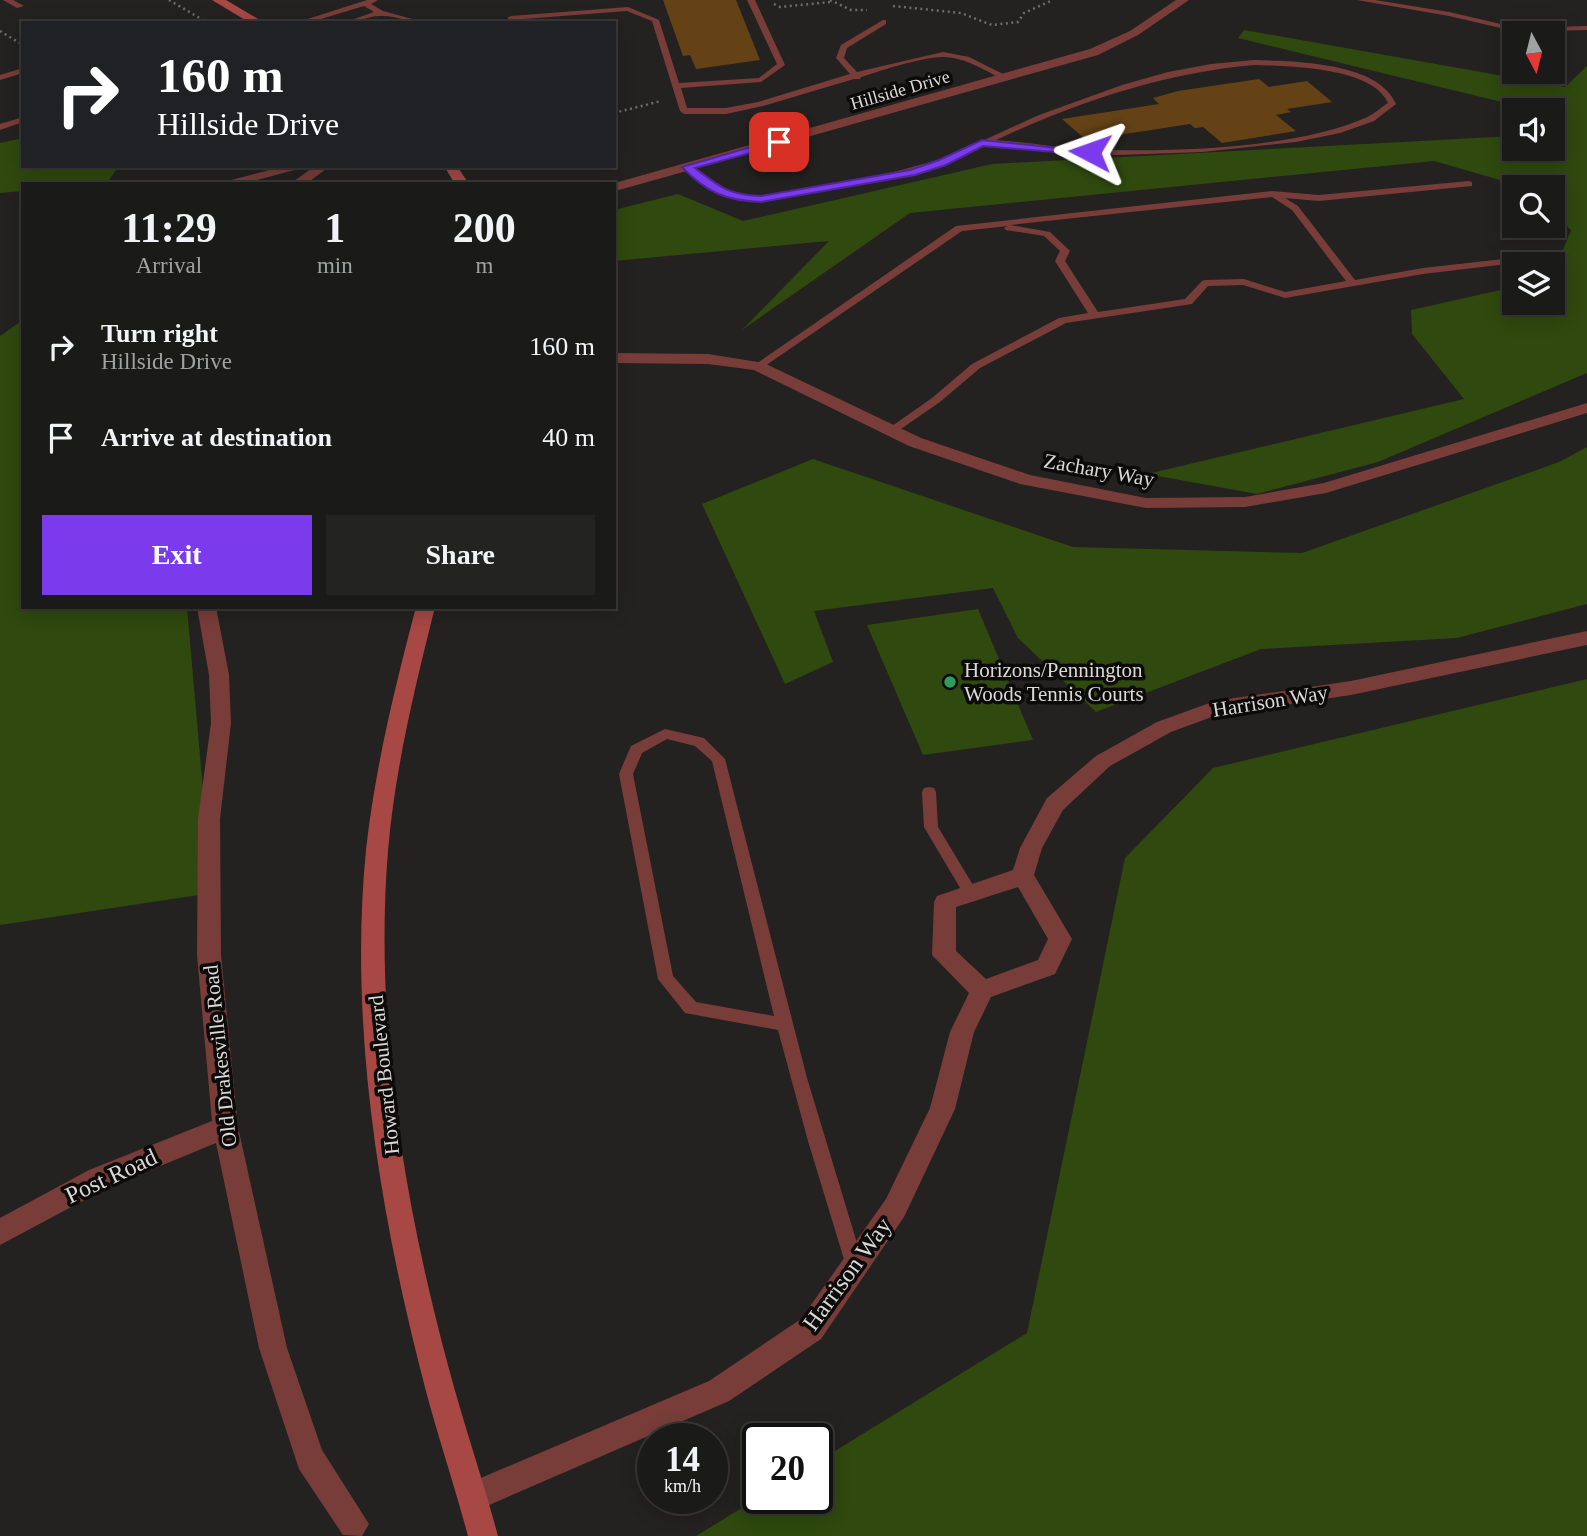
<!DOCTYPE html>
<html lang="en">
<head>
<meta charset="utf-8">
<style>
  body { margin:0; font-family:Georgia,serif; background:#232321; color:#f1f3f6; height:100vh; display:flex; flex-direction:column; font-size:26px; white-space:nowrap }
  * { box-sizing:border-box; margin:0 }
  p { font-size:23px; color:#9fa1a2 }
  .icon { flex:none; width:38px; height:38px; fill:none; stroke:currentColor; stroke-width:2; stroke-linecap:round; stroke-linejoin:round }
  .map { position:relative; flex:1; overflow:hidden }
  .details { position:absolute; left:21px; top:182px; width:595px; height:427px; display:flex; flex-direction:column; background:#1a1a18; border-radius:0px; box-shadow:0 4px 18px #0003,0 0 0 2px #383837 }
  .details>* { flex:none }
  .banner { position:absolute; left:21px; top:21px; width:595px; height:147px; border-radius:0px; box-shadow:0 4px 18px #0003,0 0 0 2px #383837; background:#202124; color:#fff; overflow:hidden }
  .needle { width:46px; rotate:173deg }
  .fabs { position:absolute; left:1502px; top:21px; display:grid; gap:14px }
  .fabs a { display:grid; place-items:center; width:63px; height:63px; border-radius:0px; background:#1a1a18; box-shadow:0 4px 18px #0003,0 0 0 2px #383837; font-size:35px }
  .speed { position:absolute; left:637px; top:1423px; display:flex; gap:14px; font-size:35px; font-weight:700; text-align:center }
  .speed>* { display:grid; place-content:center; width:91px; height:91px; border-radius:50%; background:#1a1a18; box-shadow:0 4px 18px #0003,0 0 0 2px #383837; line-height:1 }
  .speed small { font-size:18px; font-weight:400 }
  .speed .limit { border:4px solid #111; border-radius:10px; background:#fff; color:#111 }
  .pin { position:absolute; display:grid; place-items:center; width:60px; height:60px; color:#fff; margin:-30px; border-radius:14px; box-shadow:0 4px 10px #0006 }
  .me { position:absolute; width:77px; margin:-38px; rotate:274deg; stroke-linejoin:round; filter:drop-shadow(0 0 5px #0008) }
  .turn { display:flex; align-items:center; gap:24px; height:147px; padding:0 21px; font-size:32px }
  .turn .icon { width:91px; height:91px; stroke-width:2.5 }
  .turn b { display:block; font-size:49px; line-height:60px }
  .eta { display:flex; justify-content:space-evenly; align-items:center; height:119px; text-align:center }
  .eta b { font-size:42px; font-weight:800; line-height:49px }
  .cta { display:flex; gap:14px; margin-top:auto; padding:14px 21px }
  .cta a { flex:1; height:80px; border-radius:0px; background:#7c3aed; color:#fff; font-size:28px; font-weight:800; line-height:80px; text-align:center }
  .cta a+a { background:#232321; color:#f1f3f6 }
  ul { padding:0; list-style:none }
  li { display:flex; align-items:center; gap:21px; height:91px; padding:0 21px }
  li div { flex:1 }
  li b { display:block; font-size:26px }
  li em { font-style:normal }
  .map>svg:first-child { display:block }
  .green { fill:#2f490e }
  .building { fill:#644216 }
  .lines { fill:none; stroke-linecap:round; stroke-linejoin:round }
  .path { stroke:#6e6d6b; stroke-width:2.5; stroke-dasharray:2 3.5; stroke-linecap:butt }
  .lane { fill:#783d39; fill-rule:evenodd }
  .street { fill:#783d39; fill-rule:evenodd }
  .secondary { fill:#a74844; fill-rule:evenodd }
  .route { fill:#7c3aed; stroke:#51269a; stroke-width:2 }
  .leisure-dot { fill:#2e9e5b; stroke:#0c0b0a; stroke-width:2.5 }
  .labels { text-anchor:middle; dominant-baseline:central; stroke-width:7; stroke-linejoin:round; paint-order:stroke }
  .far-street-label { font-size:18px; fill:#dad9d8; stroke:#0c0b0a }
  .street-label { font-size:21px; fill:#dad9d8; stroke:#0c0b0a }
  .poi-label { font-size:21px; fill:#dad9d8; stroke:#0c0b0a; text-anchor:start }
  .near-street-label { font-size:24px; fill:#dad9d8; stroke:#0c0b0a }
</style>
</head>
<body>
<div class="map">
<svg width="1587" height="1536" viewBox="0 0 1587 1536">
  <rect width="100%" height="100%" fill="#232220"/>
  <path class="green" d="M 1244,30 L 1565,87 L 1587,66 L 1587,373 L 1378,462 L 1257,494 L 1147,474 L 1464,399 L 1412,334 L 1411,310 L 1514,287 L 1514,303 L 1552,303 L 1552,277 L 1571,230 L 1552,213 L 1552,187 L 1524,187 L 1434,161 L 910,213 L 742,330 L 829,241 L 614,261 L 614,210 L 678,194 L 743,221 L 992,164 L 1514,136 L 1514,149 L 1552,149 L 1552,110 L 1516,110 L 1510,104 L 1238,38 Z
    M 23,138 L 23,166 L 119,166 L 106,184 L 23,184 L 23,191 L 0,193 L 0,143 Z
    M 23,320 L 23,607 L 187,607 L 212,893 L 0,925 L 0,336 Z
    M 1587,447 L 1587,604 L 1457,638 L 1261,649 L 1096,712 L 1018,638 L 993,588 L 814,611 L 833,662 L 785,684 L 702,504 L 813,459 L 1073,547 L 1302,553 L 1559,462 Z
    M 978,609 L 1033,740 L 923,755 L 867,625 Z
    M 1587,679 L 1587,1536 L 696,1536 L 758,1498 L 817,1498 L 817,1462 L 1027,1333 L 1125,858 L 1213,768 Z"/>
  <path class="building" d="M 663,0 L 736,0 L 760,60 L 696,69 L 690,55 L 683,56 Z
    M 1259,79 L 1269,87 L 1307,81 L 1332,102 L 1287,109 L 1291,112 L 1276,115 L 1296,131 L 1222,143 L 1203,127 L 1195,128 L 1190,124 L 1086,140 L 1062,119 L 1159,104 L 1153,98 L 1178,91 Z"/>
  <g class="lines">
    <path class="path" d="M 169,0 L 208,23
      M 830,0 L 851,10 L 867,10
      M 774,4 L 780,7 L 831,2
      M 893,6 L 961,13 L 992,25 L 1018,22 L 1024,13 L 1053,0
      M 0,31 L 23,45
      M 614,113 L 661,101"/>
    <path class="lane" d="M 3,0 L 13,0 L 24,6 L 17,8 Z
      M 367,0 L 378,0 L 371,4 L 383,11 L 427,23 C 411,23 397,16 382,16 C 370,15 357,23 343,23 L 374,12 L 364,6 L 308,23 L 295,23 Z
      M 747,0 L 755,0 L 785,65 L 761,82 L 681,88 L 687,108 L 726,108 L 758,102 L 850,74 L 836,58 L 841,45 L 883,20 L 886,20 L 886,24 L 847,48 L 844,58 L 857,72 L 943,52 L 969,57 L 1011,78 L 1004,80 C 986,71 963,56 942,57 C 919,58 883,70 861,77 L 860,79 L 854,79 L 763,106 L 726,114 L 684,114 L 680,111 L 652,21 L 627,11 L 511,20 L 507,18 L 511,16 L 628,7 L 659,20 L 679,83 L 759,78 L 777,64 Z
      M 1357,0 L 1375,0 L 1449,12 L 1518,28 L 1587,26 L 1587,30 L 1518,32 L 1449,16 Z
      M 1254,60 C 1294,61 1379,62 1396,104 L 1374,121 L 1340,133 L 1296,142 L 1202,152 L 1118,155 L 1076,154 L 985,146 L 951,162 L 915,174 L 770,201 C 731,204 710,194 683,167 L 690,165 L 726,192 L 747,196 L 781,194 L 883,175 L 945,158 L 1039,115 L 1122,85 L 1168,72 L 1211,64 ZM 1254,65 C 1288,66 1373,67 1388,103 C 1380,108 1373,115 1365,118 C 1296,149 1162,153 1086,149 C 1056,148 1026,142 996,140 C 1078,102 1163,73 1254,65 Z
      M 23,68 L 23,73 L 0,80 L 0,75 Z
      M 23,117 L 23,122 L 0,130 L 0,124 Z
      M 1469,181 L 1472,182 L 1472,186 L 1319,201 L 1285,198 L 1298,206 L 1355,280 L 1423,268 L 1521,257 L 1524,258 L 1524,262 L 1423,274 L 1285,298 L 1243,285 L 1208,286 L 1192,304 L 1066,323 L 980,368 L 940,402 L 895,433 L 891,434 L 885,431 L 932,398 L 972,364 L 1059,318 L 1088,313 L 1055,261 L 1060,251 L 1044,236 L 1006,230 L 1004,228 L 1008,226 L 962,231 L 762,368 L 754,368 L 753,366 L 956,226 L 1272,191 L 1319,195 ZM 1272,197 L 1292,210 L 1346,281 L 1285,292 L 1244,279 L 1205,280 L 1202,281 L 1185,299 L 1098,312 L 1065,261 L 1070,251 L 1068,249 L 1050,232 L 1010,225 Z
      M 665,729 L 704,738 L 725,759 L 807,1078 L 864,1266 L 861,1272 L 855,1275 L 849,1272 L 846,1266 L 808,1141 L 778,1030 L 685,1013 L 658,979 L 619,774 L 631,746 ZM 667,739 L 695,746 L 712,761 L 774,1016 L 696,1002 L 673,976 L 633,774 L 642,753 Z
      M 929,787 L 934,788 L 936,792 L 938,827 L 976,890 L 979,894 L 976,898 L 971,900 L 966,898 L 924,827 L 922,792 L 924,788 Z"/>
    <path class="street" d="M 1176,0 L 1189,0 L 1138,35 L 1098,55 L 619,190 L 614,191 L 614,184 L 611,184 L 1090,49 L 1130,31 Z
      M 285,166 L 310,166 L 242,184 L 216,184 Z
      M 315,166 L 330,166 L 306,184 L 290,184 Z
      M 614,353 L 708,354 L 764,363 L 921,438 L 1030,475 L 1146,498 L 1245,497 L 1324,483 L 1587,403 L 1587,413 L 1326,493 L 1245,507 L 1146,508 L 1020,484 L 909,446 L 754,370 L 708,364 L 614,363 Z
      M 197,607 L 216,607 L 229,675 L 231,723 L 220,819 L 221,955 L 238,1127 L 287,1348 L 322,1450 L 369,1524 L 362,1536 L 343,1535 L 299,1469 L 259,1348 L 216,1143 L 107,1188 L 0,1245 L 0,1218 L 89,1170 L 212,1121 L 197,955 L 198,819 L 211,723 L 209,675 Z
      M 1587,631 L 1587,645 L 1351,695 L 1217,715 L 1171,732 L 1110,766 L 1063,810 L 1042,848 L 1034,875 L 1072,939 L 1055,974 L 991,997 L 974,1032 L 955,1109 L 904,1217 L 821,1339 L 729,1401 L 473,1512 L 462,1508 L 458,1497 L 462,1486 L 709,1381 L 801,1319 L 886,1199 L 930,1108 L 950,1032 L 969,993 L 932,955 L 934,902 L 937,896 L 1013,870 L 1020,848 L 1047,798 L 1096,756 L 1157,722 L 1215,701 L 1351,681 ZM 1018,887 L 1048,939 L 1038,960 L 986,979 L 956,951 L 956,907 Z"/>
    <path class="secondary" d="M 212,0 L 226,0 L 265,23 L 250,23 Z
      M 444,166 L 457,166 L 469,184 L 455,184 Z
      M 416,607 L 435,607 C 415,687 395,768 388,851 C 374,1023 404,1203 449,1369 C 464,1425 483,1480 498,1536 L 468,1536 C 453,1480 434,1425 420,1368 C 378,1202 349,1021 366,850 C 375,768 395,687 416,607 Z"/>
  </g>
  <path class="route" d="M 779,139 L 783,144 L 695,168 C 720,187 728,195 761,196 L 910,170 L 939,160 L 982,140 L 1095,152 L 1090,155 L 983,146 L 946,165 L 915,175 L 761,202 C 726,201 706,192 682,167 Z"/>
  <circle class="leisure-dot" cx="950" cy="682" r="7"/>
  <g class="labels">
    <g class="far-street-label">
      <text transform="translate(900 90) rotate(-16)">Hillside Drive</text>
    </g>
    <g class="street-label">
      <text transform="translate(1099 470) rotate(10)">Zachary Way</text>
      <text transform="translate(1270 701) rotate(-9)">Harrison Way</text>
      <text transform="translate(220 1056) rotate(-96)">Old Drakesville Road</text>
      <text transform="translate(384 1075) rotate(-96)">Howard Boulevard</text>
    </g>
    <g class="poi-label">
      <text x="964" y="670">Horizons/Pennington<tspan x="964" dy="24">Woods Tennis Courts</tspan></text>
    </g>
    <g class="near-street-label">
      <text transform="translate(111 1176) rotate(-25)">Post Road</text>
      <text transform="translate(847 1274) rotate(-54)">Harrison Way</text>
    </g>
  </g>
</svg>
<div class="fabs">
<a><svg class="needle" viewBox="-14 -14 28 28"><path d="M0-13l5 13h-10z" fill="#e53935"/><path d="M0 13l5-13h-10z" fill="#9fa1a2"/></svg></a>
<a><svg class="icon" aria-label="sound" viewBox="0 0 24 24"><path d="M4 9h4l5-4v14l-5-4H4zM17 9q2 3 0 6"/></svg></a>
<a><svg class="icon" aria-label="search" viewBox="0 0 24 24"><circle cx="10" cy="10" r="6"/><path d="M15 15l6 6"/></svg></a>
<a><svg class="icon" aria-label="layers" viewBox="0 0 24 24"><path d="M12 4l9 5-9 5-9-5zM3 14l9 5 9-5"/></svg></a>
</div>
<div class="speed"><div>14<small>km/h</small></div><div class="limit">20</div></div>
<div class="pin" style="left:779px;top:142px;background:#d93025"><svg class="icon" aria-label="arrive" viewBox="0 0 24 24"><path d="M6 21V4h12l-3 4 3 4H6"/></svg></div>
<svg class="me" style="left:1090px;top:152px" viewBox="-20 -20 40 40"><path d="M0-17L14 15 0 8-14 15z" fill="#7c3aed" stroke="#fff" stroke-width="4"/></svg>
<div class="banner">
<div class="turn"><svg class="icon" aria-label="right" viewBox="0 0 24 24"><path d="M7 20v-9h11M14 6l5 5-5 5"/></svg><div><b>160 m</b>Hillside Drive</div></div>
</div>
<section class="details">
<div class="eta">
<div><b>11:29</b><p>Arrival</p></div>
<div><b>1</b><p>min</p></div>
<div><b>200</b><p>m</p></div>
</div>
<ul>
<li><svg class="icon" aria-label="right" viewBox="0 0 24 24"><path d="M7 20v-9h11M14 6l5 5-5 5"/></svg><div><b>Turn right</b><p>Hillside Drive</p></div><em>160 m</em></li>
<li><svg class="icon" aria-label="arrive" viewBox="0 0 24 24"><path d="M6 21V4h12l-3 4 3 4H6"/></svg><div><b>Arrive at destination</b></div><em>40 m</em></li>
</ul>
<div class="cta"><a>Exit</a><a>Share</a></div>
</section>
</div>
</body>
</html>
